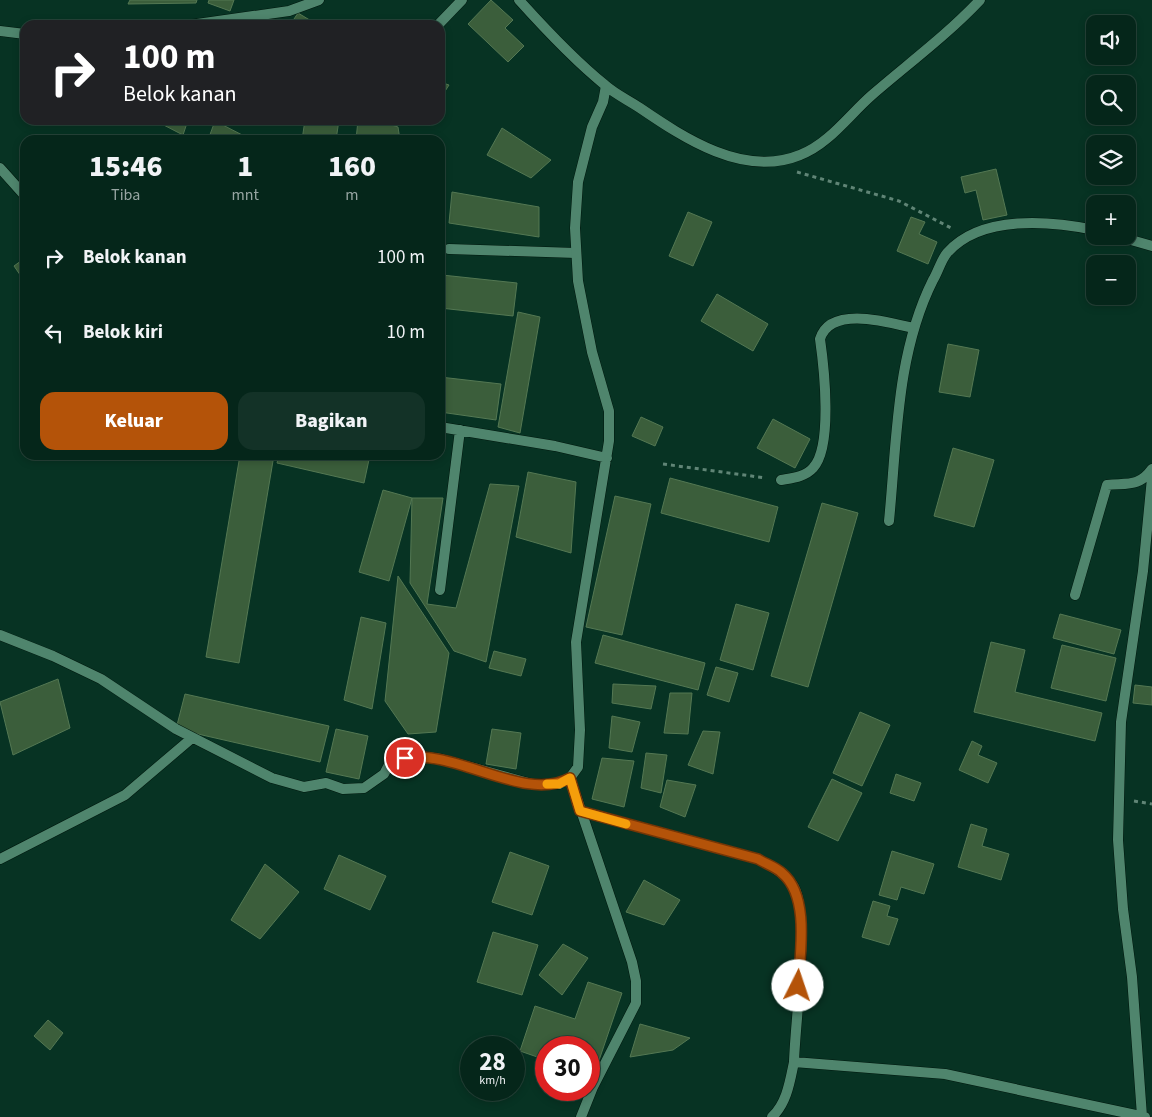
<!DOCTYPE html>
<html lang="id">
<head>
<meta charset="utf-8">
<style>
  body { margin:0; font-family:"Source Sans 3",sans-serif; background:#133227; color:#f1f3f6; height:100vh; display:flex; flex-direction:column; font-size:19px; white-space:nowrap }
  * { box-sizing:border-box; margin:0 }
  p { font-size:16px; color:#97a5a2 }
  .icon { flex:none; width:28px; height:28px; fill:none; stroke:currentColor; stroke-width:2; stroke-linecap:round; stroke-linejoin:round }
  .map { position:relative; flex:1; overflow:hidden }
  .panel { position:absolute; left:20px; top:135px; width:425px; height:325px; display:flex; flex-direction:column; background:#05261a; border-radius:15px; box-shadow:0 2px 8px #0003,0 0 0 1px #264339 }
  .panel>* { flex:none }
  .hud { position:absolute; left:20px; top:20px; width:425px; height:105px; border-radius:15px; box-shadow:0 2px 8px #0003,0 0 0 1px #264339; background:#202124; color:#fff; overflow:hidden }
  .tools { position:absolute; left:1086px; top:15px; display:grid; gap:10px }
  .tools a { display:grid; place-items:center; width:50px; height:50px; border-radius:10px; background:#05261a; box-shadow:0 2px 8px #0003,0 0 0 1px #264339; font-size:25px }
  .speed { position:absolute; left:460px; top:1036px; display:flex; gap:10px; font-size:25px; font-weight:700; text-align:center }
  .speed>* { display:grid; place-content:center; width:65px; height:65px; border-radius:50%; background:#05261a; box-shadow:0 2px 8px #0003,0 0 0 1px #264339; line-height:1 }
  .speed small { font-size:12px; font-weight:400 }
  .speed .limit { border:8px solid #d22; background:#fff; color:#111 }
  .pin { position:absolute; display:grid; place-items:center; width:42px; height:42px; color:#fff; margin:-21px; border:2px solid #fff; border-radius:50%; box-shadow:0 1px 5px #0007 }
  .me { position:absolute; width:55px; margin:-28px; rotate:4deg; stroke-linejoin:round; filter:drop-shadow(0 0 4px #0008) }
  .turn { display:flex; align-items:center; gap:18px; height:105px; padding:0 20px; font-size:22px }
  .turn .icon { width:65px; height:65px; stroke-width:2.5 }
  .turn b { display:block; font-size:35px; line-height:42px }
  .eta { display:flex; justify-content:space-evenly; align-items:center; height:85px; text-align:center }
  .eta b { font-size:30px; font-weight:800; line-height:35px }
  .action { display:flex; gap:10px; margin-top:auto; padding:10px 20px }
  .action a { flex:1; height:58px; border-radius:15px; background:#b45309; color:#fff; font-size:20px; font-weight:800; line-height:58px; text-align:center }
  .action a+a { background:#133227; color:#f1f3f6 }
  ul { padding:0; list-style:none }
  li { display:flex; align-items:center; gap:15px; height:75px; padding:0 20px }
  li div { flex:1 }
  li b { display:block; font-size:19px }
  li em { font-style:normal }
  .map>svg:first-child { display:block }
  .building { fill:#3b5e3b; stroke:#547853 }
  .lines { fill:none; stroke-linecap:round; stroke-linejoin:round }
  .lane-casing { stroke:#00180e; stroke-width:11 }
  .street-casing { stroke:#00180e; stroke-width:11 }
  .path { stroke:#608576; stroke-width:3; stroke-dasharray:4 4; stroke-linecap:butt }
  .lane { stroke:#4f856d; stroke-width:10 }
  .street { stroke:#4f856d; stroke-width:10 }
  .route-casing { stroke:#753606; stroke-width:12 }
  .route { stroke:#b45309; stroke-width:9 }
  .slow { stroke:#f59e0b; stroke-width:9 }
</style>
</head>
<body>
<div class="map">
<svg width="1152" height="1117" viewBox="0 0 1152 1117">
  <rect width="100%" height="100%" fill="#073323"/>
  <path class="building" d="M 130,0 L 197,0 L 196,3 L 128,4 Z
    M 209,0 L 234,0 L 230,11 L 208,3 Z
    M 491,0 L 513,20 L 505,28 L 524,46 L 508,62 L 468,24 Z
    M 298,13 L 318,25 L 290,25 Z
    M 440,82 L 449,85 L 440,99 Z
    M 154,120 L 188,120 L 183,135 Z
    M 305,120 L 339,120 L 336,140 L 302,140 Z
    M 358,120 L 375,120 L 398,127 L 400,140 L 356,140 Z
    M 215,121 L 252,140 L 208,140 Z
    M 502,128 L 551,160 L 531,178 L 487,155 Z
    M 996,169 L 1007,215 L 983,220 L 976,190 L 965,193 L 961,177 Z
    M 452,192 L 539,207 L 539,237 L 449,223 Z
    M 688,212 L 712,222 L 693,266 L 669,256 Z
    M 911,217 L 925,222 L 919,234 L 937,242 L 928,264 L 897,251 Z
    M 25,258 L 25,282 L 14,266 Z
    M 442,275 L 517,283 L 513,316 L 440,308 Z
    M 717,294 L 768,324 L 753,351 L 701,321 Z
    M 518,312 L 540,317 L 520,433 L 498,427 Z
    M 948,344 L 979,350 L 970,397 L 939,392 Z
    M 440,377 L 501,384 L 496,420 L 440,412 Z
    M 641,417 L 663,427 L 655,446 L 632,436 Z
    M 773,419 L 810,439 L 795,468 L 757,448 Z
    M 953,448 L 994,460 L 974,527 L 934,516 Z
    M 240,455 L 274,455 L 239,663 L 206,657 Z
    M 279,455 L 370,455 L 364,483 L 277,463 Z
    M 528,472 L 576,482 L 571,553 L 516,537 Z
    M 670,478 L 778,507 L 769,542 L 661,513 Z
    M 490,484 L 519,486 L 486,662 L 454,651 L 410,583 L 412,498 L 443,498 L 427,604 L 456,608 Z
    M 383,490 L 412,498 L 389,581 L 359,572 Z
    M 615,496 L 651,504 L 622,635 L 586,627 Z
    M 822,503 L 858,513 L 808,687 L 771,676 Z
    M 398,576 L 449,653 L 436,732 L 408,734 L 385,701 Z
    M 736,604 L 769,613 L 753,670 L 720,660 Z
    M 1060,614 L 1121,630 L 1114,654 L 1053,638 Z
    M 361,617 L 386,623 L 372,709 L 344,700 Z
    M 603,635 L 705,663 L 698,690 L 595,663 Z
    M 991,642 L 1025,650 L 1015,692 L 1102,713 L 1095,741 L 974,712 Z
    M 1062,645 L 1116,658 L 1106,701 L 1051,688 Z
    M 494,651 L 526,659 L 521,676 L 489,668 Z
    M 716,667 L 738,673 L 729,702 L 707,695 Z
    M 58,679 L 70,728 L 13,755 L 0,702 Z
    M 613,684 L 656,686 L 651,709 L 612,703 Z
    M 1135,685 L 1152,687 L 1152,705 L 1133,703 Z
    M 670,693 L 692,693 L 688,734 L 664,733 Z
    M 185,694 L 329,726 L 320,762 L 176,729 Z
    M 860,712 L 890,725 L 862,786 L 833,773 Z
    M 612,716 L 640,722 L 632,752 L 609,748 Z
    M 336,729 L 368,736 L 359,779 L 326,772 Z
    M 492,729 L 521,733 L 516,769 L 486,764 Z
    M 703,731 L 720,732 L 713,774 L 688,765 Z
    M 972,741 L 982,746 L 978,755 L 997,763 L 988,783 L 959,770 Z
    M 646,753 L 667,755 L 661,793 L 641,788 Z
    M 602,758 L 634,761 L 624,807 L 592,799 Z
    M 896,774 L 921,783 L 914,801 L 890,793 Z
    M 832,779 L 862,793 L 838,841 L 808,827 Z
    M 667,780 L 696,785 L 685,817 L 660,807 Z
    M 971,824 L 987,829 L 982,846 L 1009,854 L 1001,880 L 958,867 Z
    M 892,851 L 934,864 L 924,894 L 901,887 L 897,900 L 879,895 Z
    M 510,852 L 549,866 L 532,915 L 492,902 Z
    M 339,855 L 386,876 L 370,910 L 324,889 Z
    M 265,864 L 299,892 L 260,939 L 231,920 Z
    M 644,880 L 680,900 L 664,925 L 626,912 Z
    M 873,901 L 890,906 L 887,916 L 898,919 L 889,945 L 862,937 Z
    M 493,932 L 538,945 L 522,995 L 477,982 Z
    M 563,944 L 588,958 L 562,995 L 539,975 Z
    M 588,982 L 622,993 L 594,1075 L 589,1074 L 589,1048 L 546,1048 L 546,1060 L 520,1051 L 535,1006 L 575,1019 Z
    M 48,1020 L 63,1033 L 50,1050 L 34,1036 Z
    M 640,1024 L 690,1038 L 673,1050 L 630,1057 Z"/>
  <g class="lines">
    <g class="lane-casing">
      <path id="lane" d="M 449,249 L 576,253"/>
    </g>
    <g class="street-casing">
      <path id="street" d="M 519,0 C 546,30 574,60 605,85 C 615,94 628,100 640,108 C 684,138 744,178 800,155 C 829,144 849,115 872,95 C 909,63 947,35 980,0
        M 190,25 L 289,11 L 319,0
        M 438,25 L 462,0
        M 0,31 L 25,34
        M 0,168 L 25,196
        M 1117,236 L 1152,246
        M 440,427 L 555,446 L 607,458
        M 781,480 C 792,478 805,477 813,468 C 833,447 824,367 820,339 C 830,305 888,322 913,328
        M 889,521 C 897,440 896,354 933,280 C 938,272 941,260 947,253 C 981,214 1051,221 1095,230
        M 440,590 L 460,430
        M 1075,595 L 1107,485 C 1128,483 1139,487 1152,469
        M 0,635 L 53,656 L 101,679 L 176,729 L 272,778 L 304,787 L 326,783 L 343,789 L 364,788 L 384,774 L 391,761 L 420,756 L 441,759 L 532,784 L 559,784 L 570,778 L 578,767 L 580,730 L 576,642 L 609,441 L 609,411 L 592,352 L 578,281 L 575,228 L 578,182 L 592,127 L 603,102 L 606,86
        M 570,778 L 632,962 L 636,981 L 636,1003 L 593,1087 L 581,1117
        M 581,811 L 758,859 C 772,867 786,873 794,887 C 810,917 795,1023 794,1062 L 945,1074 L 1145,1117
        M 0,859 L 125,795 L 192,738
        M 1142,1116 L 1132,977 L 1123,909 L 1118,840 L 1121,722 L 1143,571 L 1152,478
        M 772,1117 C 787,1103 790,1081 794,1062"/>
    </g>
    <path class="path" d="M 797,172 L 899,201 L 953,229
      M 663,464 L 766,478
      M 1134,801 L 1152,804"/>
    <use href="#lane" class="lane"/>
    <use href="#street" class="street"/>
  </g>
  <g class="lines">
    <g class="route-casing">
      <path id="route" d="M 405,758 C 457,749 524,803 570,778 L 580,811 L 758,859 C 766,864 776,867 782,873 C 810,896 800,954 798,986"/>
    </g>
    <use href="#route" class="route"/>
    <path class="slow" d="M 547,784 L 559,784 L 570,778 L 580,811 L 626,824"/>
  </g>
</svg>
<div class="tools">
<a><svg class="icon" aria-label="sound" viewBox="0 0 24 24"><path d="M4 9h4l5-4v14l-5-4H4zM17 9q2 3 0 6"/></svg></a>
<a><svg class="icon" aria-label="search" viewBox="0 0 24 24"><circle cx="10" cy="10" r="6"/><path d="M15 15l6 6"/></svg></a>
<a><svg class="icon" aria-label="layers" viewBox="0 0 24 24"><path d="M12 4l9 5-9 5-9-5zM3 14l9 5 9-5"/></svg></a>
<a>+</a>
<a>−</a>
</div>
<div class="speed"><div>28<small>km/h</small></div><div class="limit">30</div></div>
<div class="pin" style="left:405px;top:758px;background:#d93025"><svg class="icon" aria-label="arrive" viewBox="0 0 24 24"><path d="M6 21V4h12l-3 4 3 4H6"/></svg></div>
<svg class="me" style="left:798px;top:986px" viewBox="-20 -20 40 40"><circle r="19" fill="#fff"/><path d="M0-13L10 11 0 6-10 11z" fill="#b45309"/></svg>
<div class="hud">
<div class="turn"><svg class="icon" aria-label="right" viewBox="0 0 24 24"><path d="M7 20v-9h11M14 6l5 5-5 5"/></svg><div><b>100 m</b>Belok kanan</div></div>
</div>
<section class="panel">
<div class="eta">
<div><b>15:46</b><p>Tiba</p></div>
<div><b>1</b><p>mnt</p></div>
<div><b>160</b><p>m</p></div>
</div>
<ul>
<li><svg class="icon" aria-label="right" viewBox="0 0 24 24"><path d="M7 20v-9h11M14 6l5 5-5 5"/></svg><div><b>Belok kanan</b></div><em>100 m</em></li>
<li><svg class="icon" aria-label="left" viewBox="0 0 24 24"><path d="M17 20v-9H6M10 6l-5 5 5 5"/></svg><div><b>Belok kiri</b></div><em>10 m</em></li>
</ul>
<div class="action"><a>Keluar</a><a>Bagikan</a></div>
</section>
</div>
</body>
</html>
